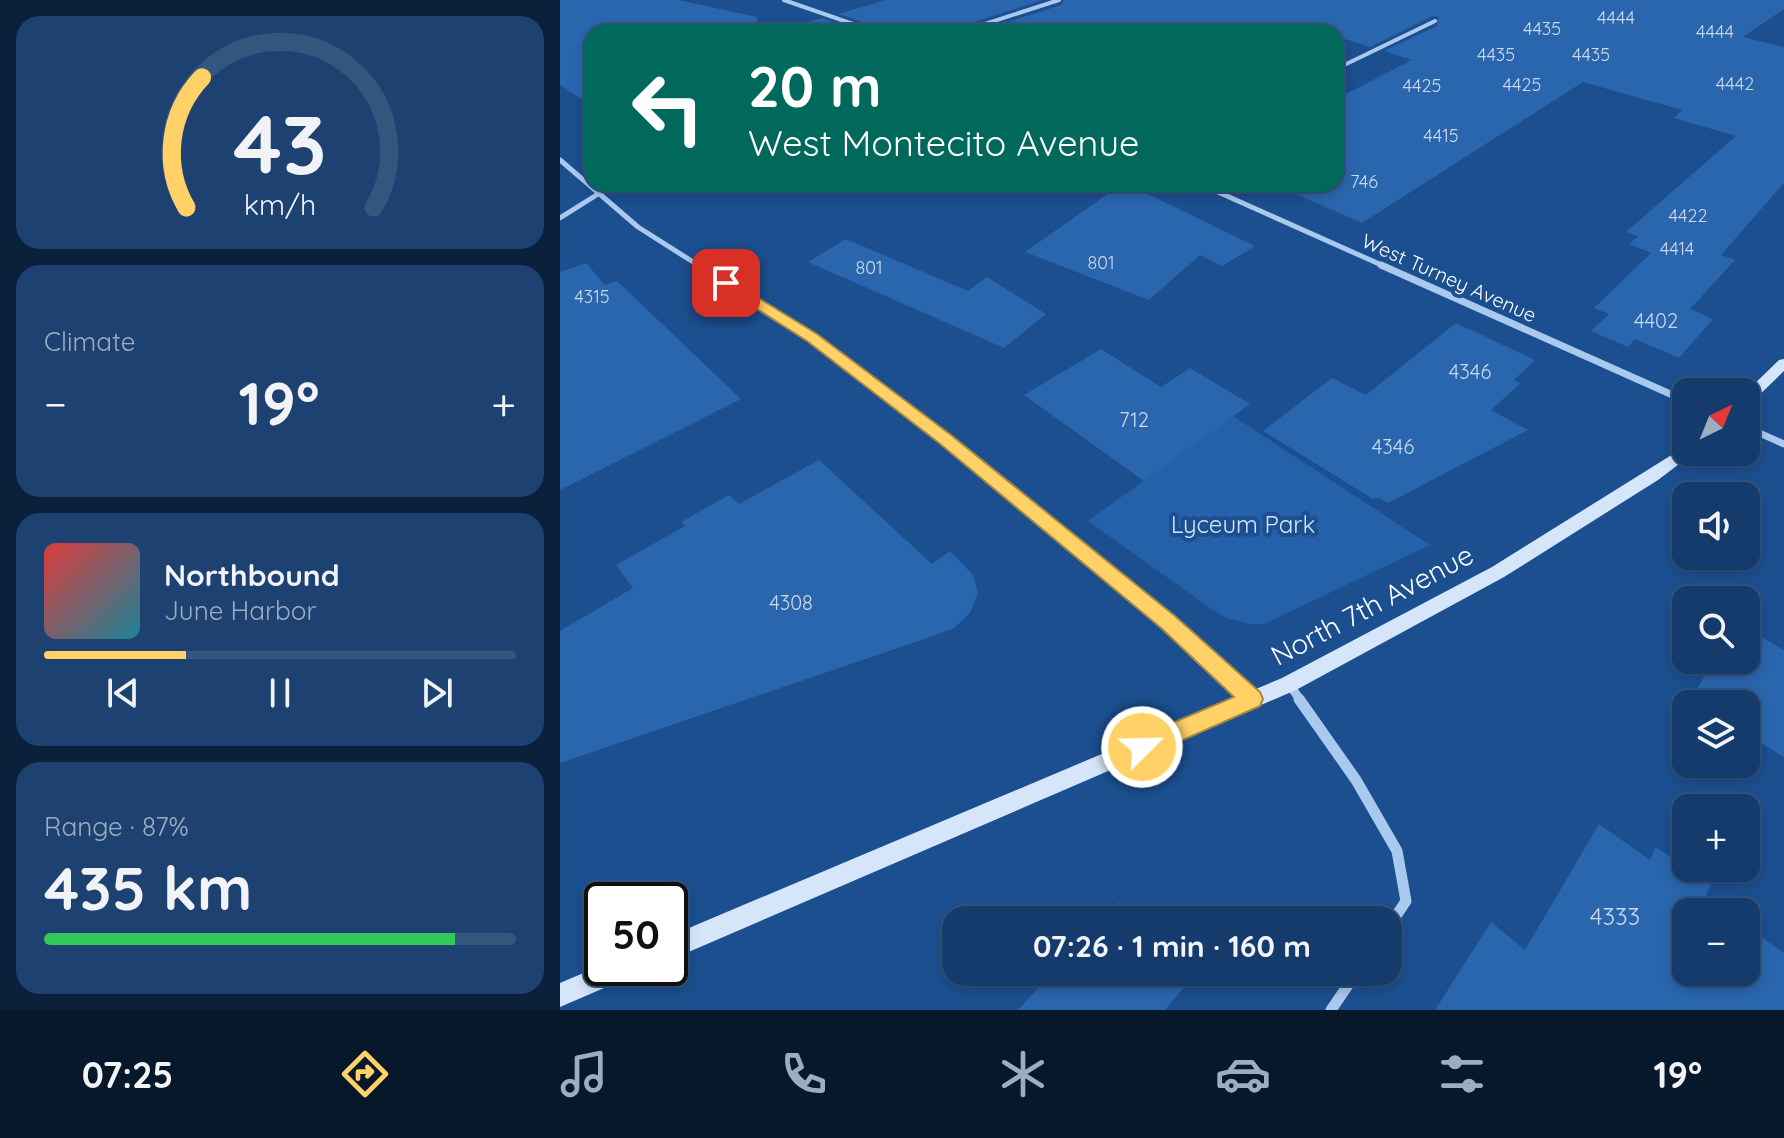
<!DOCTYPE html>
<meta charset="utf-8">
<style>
body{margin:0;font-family:Quicksand,sans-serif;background:#1d4271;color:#f1f3f6;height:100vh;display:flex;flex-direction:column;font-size:30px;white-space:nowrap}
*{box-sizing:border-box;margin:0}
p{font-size:26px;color:#9dadc1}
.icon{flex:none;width:44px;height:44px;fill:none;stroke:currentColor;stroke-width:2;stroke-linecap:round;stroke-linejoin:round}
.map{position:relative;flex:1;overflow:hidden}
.panel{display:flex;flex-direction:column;gap:16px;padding:16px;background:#0b203b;width:560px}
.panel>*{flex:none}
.guide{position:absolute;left:24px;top:24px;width:760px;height:168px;border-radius:24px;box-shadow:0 4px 12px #0003,0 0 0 2px #33557e;background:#00695c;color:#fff;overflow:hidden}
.needle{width:52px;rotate:43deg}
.fabs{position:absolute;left:1112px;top:378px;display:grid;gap:16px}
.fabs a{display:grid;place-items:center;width:88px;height:88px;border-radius:16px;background:#143b6b;box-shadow:0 4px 12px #0003,0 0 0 2px #33557e;font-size:40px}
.speed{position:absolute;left:24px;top:882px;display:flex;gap:16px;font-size:40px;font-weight:700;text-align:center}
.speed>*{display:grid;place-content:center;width:104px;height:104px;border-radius:50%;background:#143b6b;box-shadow:0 4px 12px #0003,0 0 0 2px #33557e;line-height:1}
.speed .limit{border:4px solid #111;border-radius:12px;background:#fff;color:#111}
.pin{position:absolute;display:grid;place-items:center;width:68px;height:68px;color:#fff;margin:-34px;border-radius:16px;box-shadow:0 4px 12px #0006}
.me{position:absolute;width:88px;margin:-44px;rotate:67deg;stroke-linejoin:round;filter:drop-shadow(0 0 6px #0008)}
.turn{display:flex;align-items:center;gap:28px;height:168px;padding:0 32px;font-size:36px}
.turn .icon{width:104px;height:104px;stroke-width:2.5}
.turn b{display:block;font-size:56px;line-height:68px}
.big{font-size:60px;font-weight:700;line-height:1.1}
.panel .card{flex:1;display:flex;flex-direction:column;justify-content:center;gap:12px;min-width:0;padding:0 28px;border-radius:24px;background:#1d4271}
.panel .dial{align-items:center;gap:0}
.dial svg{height:208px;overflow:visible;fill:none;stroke:#33557e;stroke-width:7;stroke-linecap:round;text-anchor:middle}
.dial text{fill:#f1f3f6;stroke:none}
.song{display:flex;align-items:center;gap:24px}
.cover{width:96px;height:96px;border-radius:12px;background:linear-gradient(135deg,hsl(0 70% 55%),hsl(190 70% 35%))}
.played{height:8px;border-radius:4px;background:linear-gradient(90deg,#ffd166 30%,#33557e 30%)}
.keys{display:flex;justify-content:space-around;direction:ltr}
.heat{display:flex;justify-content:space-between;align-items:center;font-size:44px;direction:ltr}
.charge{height:12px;border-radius:6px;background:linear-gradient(90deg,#34c759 87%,#33557e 0)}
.trip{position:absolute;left:382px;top:906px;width:460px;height:80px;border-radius:24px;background:#143b6b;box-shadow:0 4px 12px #0003,0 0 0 2px #33557e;font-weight:700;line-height:80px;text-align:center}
.dock{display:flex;height:128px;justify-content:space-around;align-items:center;background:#08182b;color:#9dadc1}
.dock .icon{width:56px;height:56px}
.dock .current{color:#ffd166}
.dock b{font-size:36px;color:#f1f3f6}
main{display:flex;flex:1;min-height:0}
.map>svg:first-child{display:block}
.green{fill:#2461a8}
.building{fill:#2a66ad}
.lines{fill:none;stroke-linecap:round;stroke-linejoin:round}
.minor-far4{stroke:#a9c9ee;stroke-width:4}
.minor-far3{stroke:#a9c9ee;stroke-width:5}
.minor-far2{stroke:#a9c9ee;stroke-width:7}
.minor-far1{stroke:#a9c9ee;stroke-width:9}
.minor{stroke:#a9c9ee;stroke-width:11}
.secondary{fill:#d6e6fa;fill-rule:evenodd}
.route{fill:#ffd166;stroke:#a68842;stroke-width:2}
.labels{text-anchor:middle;stroke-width:8;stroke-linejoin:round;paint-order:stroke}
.far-number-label{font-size:18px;fill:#cad9ea}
.far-street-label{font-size:20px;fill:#fff;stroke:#1b4f8f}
.number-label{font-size:20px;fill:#cad9ea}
.park-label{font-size:24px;fill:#cfe3fa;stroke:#1b4f8f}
.near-number-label{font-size:24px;fill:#cad9ea}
.near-street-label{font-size:28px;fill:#fff;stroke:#1b4f8f}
</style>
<main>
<section class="panel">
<div class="card dial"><svg viewBox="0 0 100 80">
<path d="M14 69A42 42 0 1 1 86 69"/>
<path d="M14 69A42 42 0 0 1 20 19" stroke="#ffd166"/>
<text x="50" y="56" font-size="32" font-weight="700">43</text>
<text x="50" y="72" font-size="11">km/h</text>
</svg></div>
<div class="card"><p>Climate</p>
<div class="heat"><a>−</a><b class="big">19°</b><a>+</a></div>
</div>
<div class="card">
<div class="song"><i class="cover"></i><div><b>Northbound</b><p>June Harbor</p></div></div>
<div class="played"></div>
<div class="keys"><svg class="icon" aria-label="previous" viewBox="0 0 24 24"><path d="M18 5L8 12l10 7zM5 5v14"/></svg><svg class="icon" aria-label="pause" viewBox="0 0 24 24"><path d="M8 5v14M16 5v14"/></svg><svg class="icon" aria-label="next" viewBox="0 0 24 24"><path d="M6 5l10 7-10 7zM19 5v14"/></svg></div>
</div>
<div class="card"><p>Range · 87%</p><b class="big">435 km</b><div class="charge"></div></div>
</section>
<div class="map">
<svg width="1224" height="1010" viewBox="0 0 1224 1010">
<rect width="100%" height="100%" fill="#1b4f8f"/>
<polygon class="green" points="673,416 870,545 704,624 689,624 663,617 528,521"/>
<g class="building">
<polygon points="0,0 118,0 197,17 196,32 32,32 32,106 0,85"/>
<polygon points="326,0 483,0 398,27 395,32 321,32 318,27 278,14"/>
<polygon points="504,0 1224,0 1224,9 1183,37 1224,47 1224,183 1161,255 1175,260 1130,309 1153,319 1119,358 1075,339 1068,347 1031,331 1049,314 1034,308 1091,253 1069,244 1078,236 1066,232 1176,136 1114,118 1122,110 1023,82 802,223 713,184 776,184 776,99 852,60 824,51 877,26 878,17 873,16 810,47 776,36 776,32 416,32 501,5"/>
<polygon points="262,18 301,32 250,32 248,22"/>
<polygon points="562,184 567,184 695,246 662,266 640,255 589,300 465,252"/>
<polygon points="286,239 408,291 427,277 486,314 444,348 248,262"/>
<polygon points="26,263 45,285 57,281 181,399 0,490 0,272"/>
<polygon points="896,323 975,360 954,380 961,383 931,410 968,430 828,503 819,498 813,499 703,431 772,378 806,395"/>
<polygon points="541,349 601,387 630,368 690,404 584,481 464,395"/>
<polygon points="259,460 372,564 390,551 413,575 418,593 410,613 394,628 376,635 0,763 0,631 73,588 56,565 125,526 121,522 169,495 179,504"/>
<polygon points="1186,629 1224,650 1224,757 1186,734 1186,704 1128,704 1154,660 1186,660"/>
<polygon points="1039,824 1090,860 1096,847 1151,885 1145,897 1166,912 1126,912 1126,972 1186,972 1186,926 1224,953 1224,1010 875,1010 931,922 965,950"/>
<polygon points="558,903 609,915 608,920 542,920"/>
<polygon points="493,972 637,972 605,1010 458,1010"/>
</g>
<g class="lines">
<g class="minor-far4">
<polyline points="224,0 316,32"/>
<polyline points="400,32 499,0"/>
<polyline points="776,69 875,21"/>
</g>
<g class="minor-far3">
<polyline points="0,160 78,227 141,267"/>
<polyline points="640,184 826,267"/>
<polyline points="0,218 54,184"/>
</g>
<g class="minor-far2">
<polyline points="138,265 252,337 407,457"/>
<polyline points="821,265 1126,401"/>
<polyline points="1186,427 1224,444"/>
</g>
<g class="minor-far1">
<polyline points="405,455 608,622 692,699"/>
<polyline points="729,684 741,701"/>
</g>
<g class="minor">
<polyline points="739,699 796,780 837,851 846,901 828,928"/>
<polyline points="771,1010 797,972"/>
</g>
<g class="secondary">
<polygon points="1224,359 1224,371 1191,403 1186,405 1186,392 1219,360"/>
<polygon points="1126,446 1126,452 1133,452 1131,455 1098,480 944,577 736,690 110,960 110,936 722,678 932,567"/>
<polygon points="42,965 42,968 76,968 72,976 0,1007 0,983"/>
</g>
</g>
<polygon class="route" points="166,278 257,334 391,435 615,616 700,692 703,699 700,706 582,758 574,755 570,747 574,739 674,697 601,628 379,443 247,341 161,286 159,283"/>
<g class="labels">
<g class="far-number-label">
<text x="1056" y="24">4444</text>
<text x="982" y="35">4435</text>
<text x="1155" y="38">4444</text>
<text x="936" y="61">4435</text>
<text x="1031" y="61">4435</text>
<text x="1175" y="90">4442</text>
<text x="962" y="91">4425</text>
<text x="862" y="92">4425</text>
<text x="881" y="142">4415</text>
<text x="804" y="188">746</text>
<text x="1128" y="222">4422</text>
<text x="1117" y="255">4414</text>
<text x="541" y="269">801</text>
<text x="309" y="274">801</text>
<text x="32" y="303">4315</text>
</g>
<g class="far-street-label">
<text transform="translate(889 278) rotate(24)" y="7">West Turney Avenue</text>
</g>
<g class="number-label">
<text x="1096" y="328">4402</text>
<text x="910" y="379">4346</text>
<text x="574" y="427">712</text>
<text x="833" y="454">4346</text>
<text x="231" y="610">4308</text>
</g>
<g class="park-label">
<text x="683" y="533">Lyceum Park</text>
</g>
<g class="near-number-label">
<text x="1055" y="925">4333</text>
</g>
<g class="near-street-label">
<text transform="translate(812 605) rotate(-28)" y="10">North 7th Avenue</text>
</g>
</g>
</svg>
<div class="fabs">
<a><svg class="needle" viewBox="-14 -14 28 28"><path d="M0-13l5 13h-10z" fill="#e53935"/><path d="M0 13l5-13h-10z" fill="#9dadc1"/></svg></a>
<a><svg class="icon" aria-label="sound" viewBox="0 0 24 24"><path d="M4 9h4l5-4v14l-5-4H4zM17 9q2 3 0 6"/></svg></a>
<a><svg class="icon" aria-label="search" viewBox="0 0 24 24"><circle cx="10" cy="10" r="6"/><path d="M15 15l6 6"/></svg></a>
<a><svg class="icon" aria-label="layers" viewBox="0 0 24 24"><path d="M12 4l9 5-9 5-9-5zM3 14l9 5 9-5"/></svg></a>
<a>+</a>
<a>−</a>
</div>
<div class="speed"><div class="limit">50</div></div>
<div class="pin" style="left:166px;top:283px;background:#d93025"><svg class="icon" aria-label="arrive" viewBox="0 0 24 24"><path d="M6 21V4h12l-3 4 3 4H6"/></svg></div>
<svg class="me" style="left:582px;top:747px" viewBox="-20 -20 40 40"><circle r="17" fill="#ffd166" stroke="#fff" stroke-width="3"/><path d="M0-11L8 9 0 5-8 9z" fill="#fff"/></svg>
<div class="trip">07:26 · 1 min · 160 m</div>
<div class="guide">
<div class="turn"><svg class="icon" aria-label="left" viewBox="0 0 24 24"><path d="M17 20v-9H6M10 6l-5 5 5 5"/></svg><div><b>20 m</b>West Montecito Avenue</div></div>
</div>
</div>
</main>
<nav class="dock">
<b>07:25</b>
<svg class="icon current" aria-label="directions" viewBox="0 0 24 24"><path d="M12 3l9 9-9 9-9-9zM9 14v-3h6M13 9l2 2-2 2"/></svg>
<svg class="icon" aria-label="music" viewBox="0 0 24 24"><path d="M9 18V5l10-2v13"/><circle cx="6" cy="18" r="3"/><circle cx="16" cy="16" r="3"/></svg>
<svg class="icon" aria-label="phone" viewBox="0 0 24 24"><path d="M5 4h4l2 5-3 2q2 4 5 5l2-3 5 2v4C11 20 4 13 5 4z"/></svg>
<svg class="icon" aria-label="climate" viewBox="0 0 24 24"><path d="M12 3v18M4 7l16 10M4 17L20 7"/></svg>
<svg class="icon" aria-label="car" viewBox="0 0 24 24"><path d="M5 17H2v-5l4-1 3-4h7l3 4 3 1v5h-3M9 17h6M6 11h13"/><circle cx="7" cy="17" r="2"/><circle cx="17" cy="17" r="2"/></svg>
<svg class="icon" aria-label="filters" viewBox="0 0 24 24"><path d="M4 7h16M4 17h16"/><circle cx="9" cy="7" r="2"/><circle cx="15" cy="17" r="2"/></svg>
<b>19°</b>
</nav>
